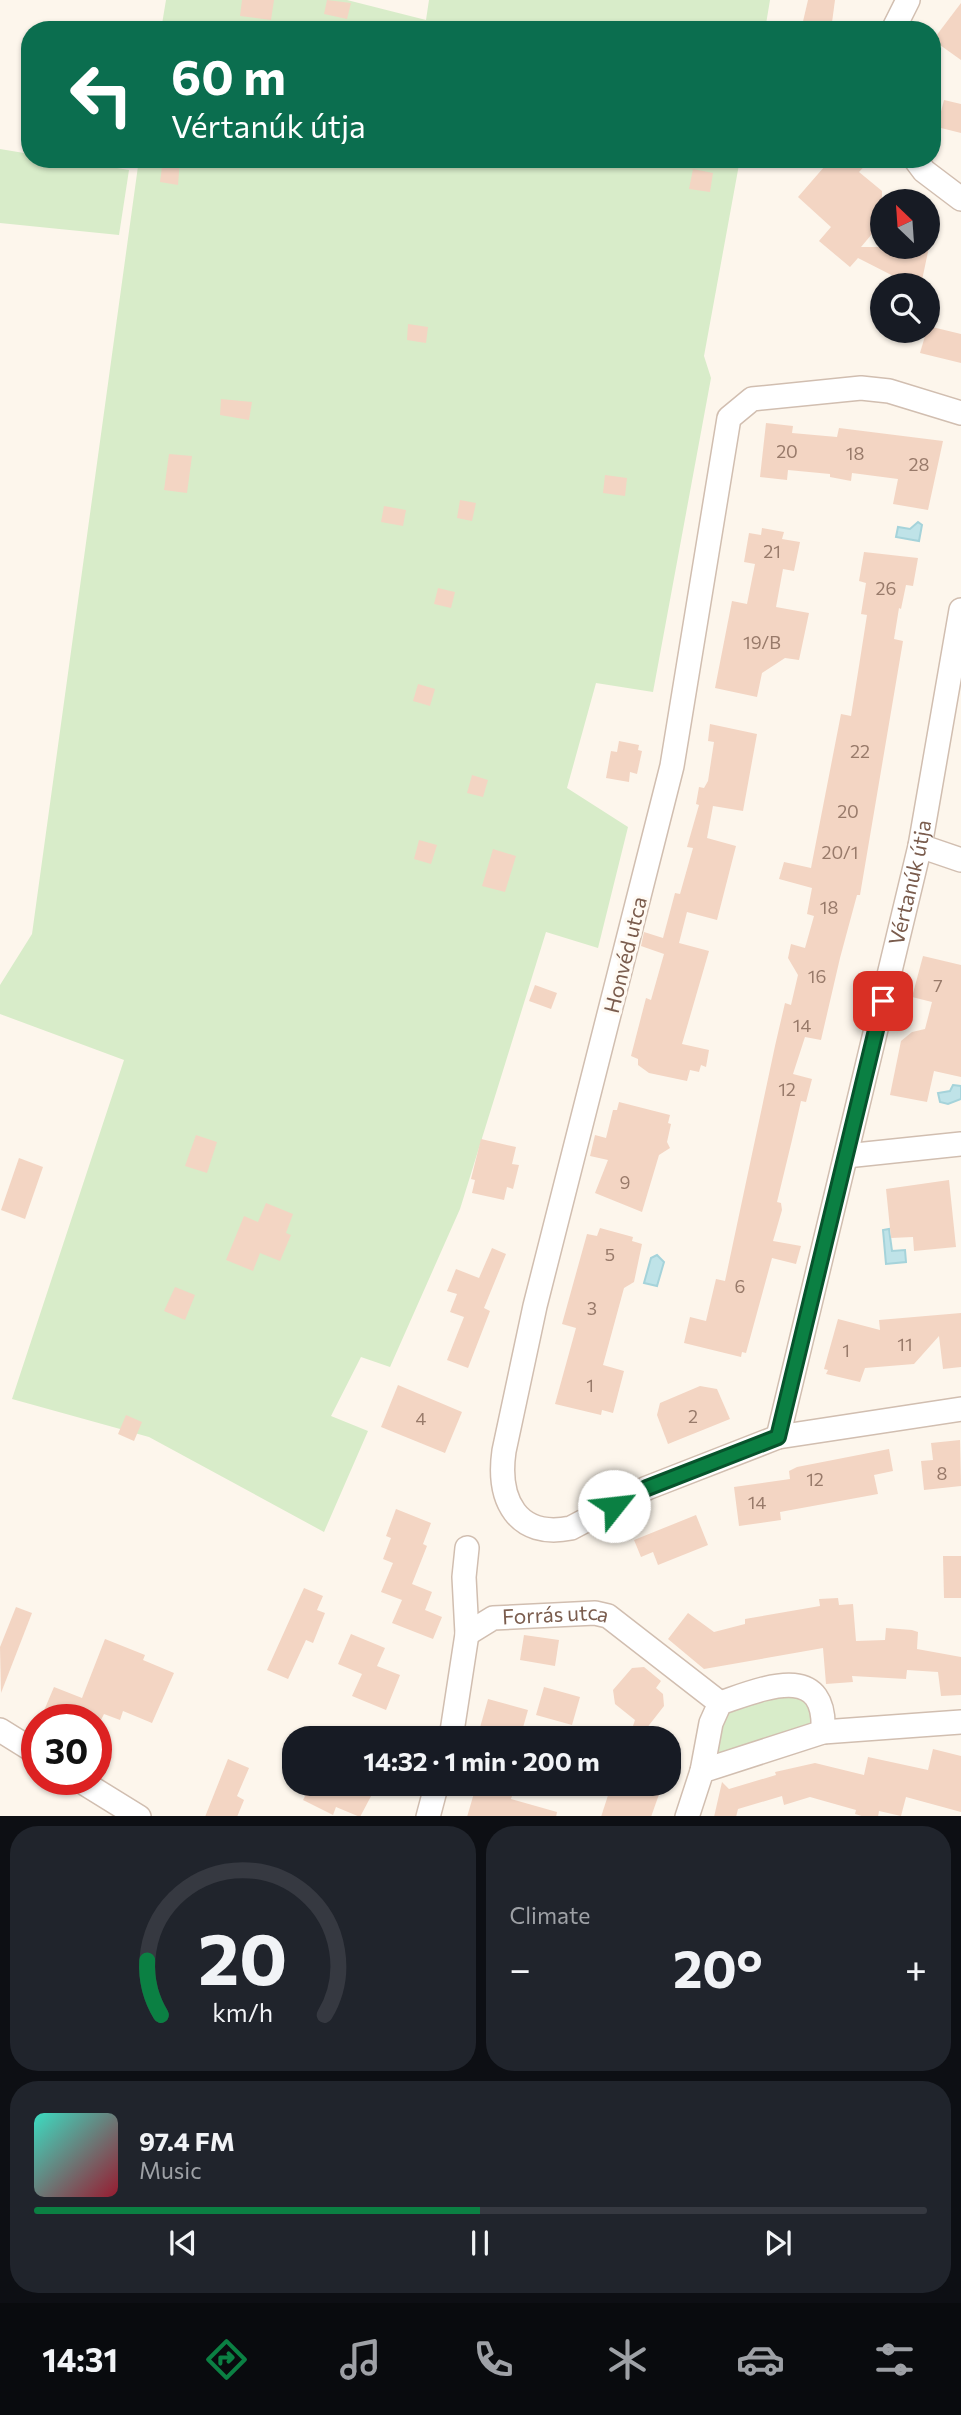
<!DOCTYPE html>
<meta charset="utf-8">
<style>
body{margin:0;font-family:Commissioner,sans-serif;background:#20242c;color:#f1f3f6;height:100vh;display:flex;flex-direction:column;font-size:26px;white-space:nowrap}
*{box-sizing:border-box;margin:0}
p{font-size:23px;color:#9ea1a6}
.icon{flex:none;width:38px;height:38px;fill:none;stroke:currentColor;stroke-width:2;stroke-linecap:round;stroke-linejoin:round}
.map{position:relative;height:1816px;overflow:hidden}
.drawer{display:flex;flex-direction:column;gap:10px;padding:10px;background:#0d0f14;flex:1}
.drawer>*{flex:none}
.hud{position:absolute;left:21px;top:21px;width:920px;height:147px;border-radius:28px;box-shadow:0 2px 5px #0004;background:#0b6e4f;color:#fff;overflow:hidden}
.needle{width:46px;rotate:335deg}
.buttons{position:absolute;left:870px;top:189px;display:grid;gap:14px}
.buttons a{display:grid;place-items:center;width:70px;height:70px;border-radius:50%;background:#171b24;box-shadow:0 2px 5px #0004;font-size:35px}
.speed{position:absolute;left:21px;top:1704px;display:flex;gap:14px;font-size:35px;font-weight:700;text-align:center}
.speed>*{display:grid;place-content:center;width:91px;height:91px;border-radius:50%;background:#171b24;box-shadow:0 2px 5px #0004;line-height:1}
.speed .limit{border:10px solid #d22;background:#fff;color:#111}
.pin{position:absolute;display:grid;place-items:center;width:60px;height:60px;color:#fff;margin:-30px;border-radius:14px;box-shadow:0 4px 10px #0006}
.me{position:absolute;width:77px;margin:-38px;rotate:61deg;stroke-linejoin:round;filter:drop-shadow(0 0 5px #0008)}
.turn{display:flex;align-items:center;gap:24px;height:147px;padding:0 35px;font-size:32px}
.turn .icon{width:91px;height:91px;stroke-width:2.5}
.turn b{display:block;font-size:49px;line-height:60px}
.big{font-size:52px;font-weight:700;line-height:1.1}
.drawer .card{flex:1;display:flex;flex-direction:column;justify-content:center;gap:10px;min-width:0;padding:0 24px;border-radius:28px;background:#20242c}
.drawer .dial{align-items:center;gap:0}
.dial svg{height:182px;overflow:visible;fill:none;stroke:#363941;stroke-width:7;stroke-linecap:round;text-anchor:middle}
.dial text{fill:#f1f3f6;stroke:none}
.song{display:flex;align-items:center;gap:21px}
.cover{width:84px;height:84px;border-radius:10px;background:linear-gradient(135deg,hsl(170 70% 55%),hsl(350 70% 35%))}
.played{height:7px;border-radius:4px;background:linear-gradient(90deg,#0b8043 50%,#363941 50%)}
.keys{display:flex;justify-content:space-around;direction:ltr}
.heat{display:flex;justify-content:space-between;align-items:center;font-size:38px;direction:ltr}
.drawer .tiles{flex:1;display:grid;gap:10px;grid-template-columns:1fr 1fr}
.card:last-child{grid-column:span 2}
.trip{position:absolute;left:282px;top:1726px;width:399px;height:70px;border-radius:28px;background:#171b24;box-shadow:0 2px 5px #0004;font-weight:700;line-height:70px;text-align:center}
.menu{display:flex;height:112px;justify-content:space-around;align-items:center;background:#090b0e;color:#9ea1a6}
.menu .icon{width:49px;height:49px}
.menu .on{color:#0b8043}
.menu b{font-size:32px;color:#f1f3f6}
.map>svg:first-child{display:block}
.green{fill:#d8ecc9}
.water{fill:#bfe3e8;stroke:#a5d3da;stroke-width:2}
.building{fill:#f3d5c3}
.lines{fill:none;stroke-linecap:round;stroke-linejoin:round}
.minor-casing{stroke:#d1beb0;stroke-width:26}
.minor{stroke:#fff;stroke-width:23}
.route-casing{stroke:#07532c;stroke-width:18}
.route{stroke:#0b8043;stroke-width:12}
.labels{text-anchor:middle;stroke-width:6;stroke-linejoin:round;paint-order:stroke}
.number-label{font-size:18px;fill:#987a6a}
.street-label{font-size:21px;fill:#7a5c4d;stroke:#fffaf3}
</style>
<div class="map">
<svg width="961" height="1817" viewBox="0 0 961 1817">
<rect width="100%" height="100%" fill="#fdf6ec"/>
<g class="green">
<polygon points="166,0 347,0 426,20 429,0 770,0 765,30 161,30"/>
<polygon points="0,149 30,154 30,159 63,159 129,170 119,235 0,223"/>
<polygon points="139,159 740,159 704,356 711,378 653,692 596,683 567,788 628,827 598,948 546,932 460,1209 390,1367 361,1357 331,1416 368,1431 324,1532 149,1437 12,1399 124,1060 0,1014 0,985 32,934"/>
<path d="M797 1691 811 1704 813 1719 807 1726 716 1757C717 1747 716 1734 719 1724 727 1695 773 1696 797 1691Z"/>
</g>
<g class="water">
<polygon points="918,522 922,525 919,541 896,537 898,527 910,529"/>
<polygon points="953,1085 961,1086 961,1099 948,1104 940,1102 938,1093 950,1091"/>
<polygon points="889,1229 892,1251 905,1250 906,1262 886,1264 883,1230"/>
<polygon points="657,1255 664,1262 657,1286 644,1283 651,1258"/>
</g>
<g class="building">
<polygon points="242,0 274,0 271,20 240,16"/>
<polygon points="327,0 351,3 347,19 324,14"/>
<polygon points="808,0 835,0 831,30 801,30"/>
<polygon points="961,3 961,60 933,40"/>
<polygon points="944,100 961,104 961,133 937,127"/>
<polygon points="163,159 180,159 178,185 160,182"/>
<polygon points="831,159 871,159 859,172 882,191 882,222 861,247 929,247 921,285 911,285 858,258 850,267 819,241 831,227 798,197"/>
<polygon points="693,169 713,173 710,192 689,189"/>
<polygon points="408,324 428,327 426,343 407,340"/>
<polygon points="928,326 961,334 961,363 920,353"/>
<polygon points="221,399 252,402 249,420 220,415"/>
<polygon points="766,423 793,426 792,433 837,437 839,428 943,441 928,510 893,504 898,479 852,473 851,481 830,477 830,474 788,470 787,480 760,477"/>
<polygon points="169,454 192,456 187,493 164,490"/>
<polygon points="605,475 627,478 625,496 603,493"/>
<polygon points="460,500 476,503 472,521 457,518"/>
<polygon points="384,506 406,510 403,526 381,522"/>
<polygon points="762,528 784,532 782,539 800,542 794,571 783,569 776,607 809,613 799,660 785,658 762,673 757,697 715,688 732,601 747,604 755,564 744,562 749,533 761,535"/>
<polygon points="864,552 918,558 913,586 906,585 901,609 899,608 894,639 903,641 860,895 857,895 840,958 821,1040 805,1037 793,1074 812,1079 806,1102 801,1101 792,1140 777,1202 781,1203 782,1210 773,1241 801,1246 796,1264 772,1258 746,1353 742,1352 741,1357 684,1343 690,1317 706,1321 716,1279 725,1281 775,1046 785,1003 791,1005 798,975 788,958 791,944 805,948 814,916 807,914 812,888 779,879 784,862 811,868 841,714 851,716 859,666 867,615 861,614 866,583 859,581"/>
<polygon points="438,588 455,592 451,608 434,604"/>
<polygon points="418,684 435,689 430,706 413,701"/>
<polygon points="710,724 757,734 743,811 713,806 707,838 736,846 717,920 687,912 679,943 709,951 682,1044 709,1050 706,1067 701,1065 699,1072 690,1070 687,1081 649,1073 638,1065 638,1059 631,1056 646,998 651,1000 664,954 641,946 644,932 663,938 675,893 680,894 693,848 687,847 699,805 696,804 699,787 704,788 708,781 714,742 708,741"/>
<polygon points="619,741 639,745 638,750 642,751 637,774 630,772 629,782 606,778 611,751 617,752"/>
<polygon points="472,775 488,780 483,797 467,793"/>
<polygon points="419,840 437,845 431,864 414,859"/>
<polygon points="493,849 516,856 505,892 482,886"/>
<polygon points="923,956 961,965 961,1077 934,1071 927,1102 890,1095 901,1041 912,1032 925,1029 932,1002 912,997"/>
<polygon points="535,985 557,993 551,1009 529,1001"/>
<polygon points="619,1102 670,1115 668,1123 671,1124 667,1142 670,1148 659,1155 642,1212 595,1193 608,1160 590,1156 595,1135 606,1138 613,1110 617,1110"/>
<polygon points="196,1135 217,1142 207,1173 185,1166"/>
<polygon points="481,1139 516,1147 512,1164 519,1165 513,1189 507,1187 504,1200 472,1193 475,1180 471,1179"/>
<polygon points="19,1158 43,1167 25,1219 1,1210"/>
<polygon points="949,1180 956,1247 914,1251 913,1237 891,1238 886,1189"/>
<polygon points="266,1203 293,1214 286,1233 291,1235 280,1261 260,1253 253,1271 226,1260 244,1216 258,1222"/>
<polygon points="600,1228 633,1237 632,1241 642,1244 634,1282 624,1288 603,1365 624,1371 613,1413 602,1410 601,1415 555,1404 576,1328 562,1324 587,1234 597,1236"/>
<polygon points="492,1248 506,1254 484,1308 490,1311 468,1368 447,1360 464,1317 450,1312 457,1294 447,1291 456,1269 479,1278"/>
<polygon points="175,1287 195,1295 185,1320 164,1311"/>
<polygon points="961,1313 961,1367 943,1369 939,1336 914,1364 865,1368 860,1382 826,1374 828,1370 824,1369 838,1319 880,1330 879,1320"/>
<polygon points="398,1385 462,1412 445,1453 381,1427"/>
<polygon points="700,1386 717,1389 730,1419 668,1444 657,1415 660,1403"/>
<polygon points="126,1415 142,1422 134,1441 118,1434"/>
<polygon points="960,1440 961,1486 924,1490 921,1461 933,1460 931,1443"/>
<polygon points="889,1449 893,1471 874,1475 878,1494 780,1512 781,1520 739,1526 734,1487 790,1479 789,1471 797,1467"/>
<polygon points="396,1509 431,1523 423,1544 427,1546 412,1584 432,1592 425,1610 442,1617 433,1639 392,1623 402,1600 381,1592 393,1563 383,1559 391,1538 386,1536"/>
<polygon points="696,1515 708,1545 658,1565 653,1552 641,1557 634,1540"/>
<polygon points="943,1556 961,1556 961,1598 944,1598"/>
<polygon points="304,1588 323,1596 317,1610 325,1613 313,1643 306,1640 288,1679 267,1670"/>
<polygon points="838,1598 839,1605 853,1604 856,1641 885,1640 886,1628 912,1630 918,1632 917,1649 961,1657 961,1695 941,1696 938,1672 907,1670 906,1679 852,1676 853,1682 826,1684 823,1648 704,1669 668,1639 688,1613 714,1632 745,1624 745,1619 820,1606 819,1599"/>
<polygon points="16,1607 32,1613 1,1693 0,1647"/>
<polygon points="351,1634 385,1648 377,1666 400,1675 386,1710 352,1696 362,1674 338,1664"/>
<polygon points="524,1635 559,1640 555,1666 520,1660"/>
<polygon points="105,1639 145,1655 143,1660 174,1673 152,1723 123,1711 120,1720 104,1714 101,1720 40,1720 54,1687 82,1698"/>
<polygon points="644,1667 661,1681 656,1688 663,1694 664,1706 639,1738 629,1738 635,1720 615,1704 613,1690 632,1668"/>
<polygon points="544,1687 580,1697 572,1725 536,1715"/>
<polygon points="488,1699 528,1710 520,1738 504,1738 479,1731"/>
<polygon points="933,1749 961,1756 961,1812 906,1797 901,1816 879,1811 878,1817 865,1817 855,1814 856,1810 810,1797 784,1805 782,1796 738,1809 736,1817 714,1817 722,1782 729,1789 776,1775 775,1772 815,1763 864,1775 868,1757 928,1770"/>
<polygon points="228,1759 249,1768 237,1796 244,1800 237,1817 205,1817"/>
<polygon points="312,1783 378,1783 360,1817 336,1807 333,1815 303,1800"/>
<polygon points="477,1783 516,1783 511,1799 557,1812 556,1817 467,1817"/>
<polygon points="612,1783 663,1783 651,1817 601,1817"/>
</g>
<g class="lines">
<defs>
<g id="minor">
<polyline points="893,30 908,0"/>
<polyline points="915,159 924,171 961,199"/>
<path d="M961 413 889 391 861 388 752 399 729 418 672 766 535 1306 504 1451C497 1500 517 1539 571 1528L647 1488 778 1437 961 1409"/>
<polyline points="920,846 961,860"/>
<polyline points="846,1156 961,1144"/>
<path id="s1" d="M778 1437 920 846 961 610"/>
<path id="s2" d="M467 1634 493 1618 595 1613 608 1616 720 1703"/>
<polyline points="0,1730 37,1753"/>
<polyline points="451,1738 467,1634 464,1577 467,1548"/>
<path d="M702 1771 711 1723 720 1703C762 1689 827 1660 823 1732"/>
<polyline points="79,1780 139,1817"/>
<polyline points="428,1817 437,1783"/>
<polyline points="687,1817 702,1771 823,1732 961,1722"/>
</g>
</defs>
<use href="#minor" class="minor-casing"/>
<use href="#minor" class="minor"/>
</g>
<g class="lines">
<defs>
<polyline id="route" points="614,1506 647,1488 778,1437 883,1001"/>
</defs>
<use href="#route" class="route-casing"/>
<use href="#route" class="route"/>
</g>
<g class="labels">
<g class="number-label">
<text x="787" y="458">20</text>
<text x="855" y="460">18</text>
<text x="919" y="471">28</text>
<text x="772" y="558">21</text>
<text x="886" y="595">26</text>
<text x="762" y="649">19/B</text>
<text x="860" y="758">22</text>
<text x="848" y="818">20</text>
<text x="840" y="859">20/1</text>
<text x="829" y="914">18</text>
<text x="817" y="983">16</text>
<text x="938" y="992">7</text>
<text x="802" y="1032">14</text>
<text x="787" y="1096">12</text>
<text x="625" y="1189">9</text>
<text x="610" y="1261">5</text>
<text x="740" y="1293">6</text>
<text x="592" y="1315">3</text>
<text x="905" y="1351">11</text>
<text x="846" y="1357">1</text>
<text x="590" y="1392">1</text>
<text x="693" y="1423">2</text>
<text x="421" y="1425">4</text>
<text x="942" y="1480">8</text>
<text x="815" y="1486">12</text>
<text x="757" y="1509">14</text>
</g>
<g class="street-label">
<text dy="7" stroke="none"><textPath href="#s1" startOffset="570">Vértanúk útja</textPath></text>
<text transform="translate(626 955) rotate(-76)" y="7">Honvéd utca</text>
<text dy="7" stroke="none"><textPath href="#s2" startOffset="93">Forrás utca</textPath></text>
</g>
</g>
</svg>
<div class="buttons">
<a><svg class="needle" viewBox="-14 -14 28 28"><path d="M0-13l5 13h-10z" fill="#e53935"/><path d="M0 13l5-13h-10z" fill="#9ea1a6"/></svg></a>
<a><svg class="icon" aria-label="search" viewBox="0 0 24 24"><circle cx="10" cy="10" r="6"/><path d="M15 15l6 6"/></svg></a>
</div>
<div class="speed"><div class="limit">30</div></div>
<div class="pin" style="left:883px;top:1001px;background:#d93025"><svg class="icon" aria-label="arrive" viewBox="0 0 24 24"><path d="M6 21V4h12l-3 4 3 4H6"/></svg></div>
<svg class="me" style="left:614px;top:1506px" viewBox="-20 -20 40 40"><circle r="19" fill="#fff"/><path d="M0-13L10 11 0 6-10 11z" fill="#0b8043"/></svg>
<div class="trip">14:32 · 1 min · 200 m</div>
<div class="hud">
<div class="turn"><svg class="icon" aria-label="left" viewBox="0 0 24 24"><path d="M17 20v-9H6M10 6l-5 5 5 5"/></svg><div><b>60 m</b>Vértanúk útja</div></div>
</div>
</div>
<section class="drawer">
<div class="tiles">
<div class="card dial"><svg viewBox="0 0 100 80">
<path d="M14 69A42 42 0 1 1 86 69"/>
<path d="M14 69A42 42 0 0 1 8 45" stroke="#0b8043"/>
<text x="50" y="56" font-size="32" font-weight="700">20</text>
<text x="50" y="72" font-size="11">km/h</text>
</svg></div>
<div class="card"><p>Climate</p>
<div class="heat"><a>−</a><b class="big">20°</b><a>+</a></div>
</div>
<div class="card">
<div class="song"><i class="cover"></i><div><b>97.4 FM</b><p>Music</p></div></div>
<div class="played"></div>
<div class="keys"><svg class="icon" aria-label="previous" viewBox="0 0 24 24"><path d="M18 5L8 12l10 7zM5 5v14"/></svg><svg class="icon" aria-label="pause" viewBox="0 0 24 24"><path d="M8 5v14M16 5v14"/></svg><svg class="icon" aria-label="next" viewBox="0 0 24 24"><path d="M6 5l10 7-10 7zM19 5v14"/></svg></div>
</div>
</div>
</section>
<nav class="menu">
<b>14:31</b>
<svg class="icon on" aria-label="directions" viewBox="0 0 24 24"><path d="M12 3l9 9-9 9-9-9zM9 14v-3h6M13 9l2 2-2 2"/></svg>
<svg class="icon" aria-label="music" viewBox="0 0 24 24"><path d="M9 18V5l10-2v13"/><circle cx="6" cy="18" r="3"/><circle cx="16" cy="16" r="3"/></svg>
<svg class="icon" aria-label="phone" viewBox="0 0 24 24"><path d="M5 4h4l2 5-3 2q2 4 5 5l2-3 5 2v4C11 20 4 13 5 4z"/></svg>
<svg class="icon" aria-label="climate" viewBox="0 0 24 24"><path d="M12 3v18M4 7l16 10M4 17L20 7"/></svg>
<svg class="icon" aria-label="car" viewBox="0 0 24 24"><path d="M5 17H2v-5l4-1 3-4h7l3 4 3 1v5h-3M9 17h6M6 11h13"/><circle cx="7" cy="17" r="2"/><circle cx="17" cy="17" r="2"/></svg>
<svg class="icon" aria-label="filters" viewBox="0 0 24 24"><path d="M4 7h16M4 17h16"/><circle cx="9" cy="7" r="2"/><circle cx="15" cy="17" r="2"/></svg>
</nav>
